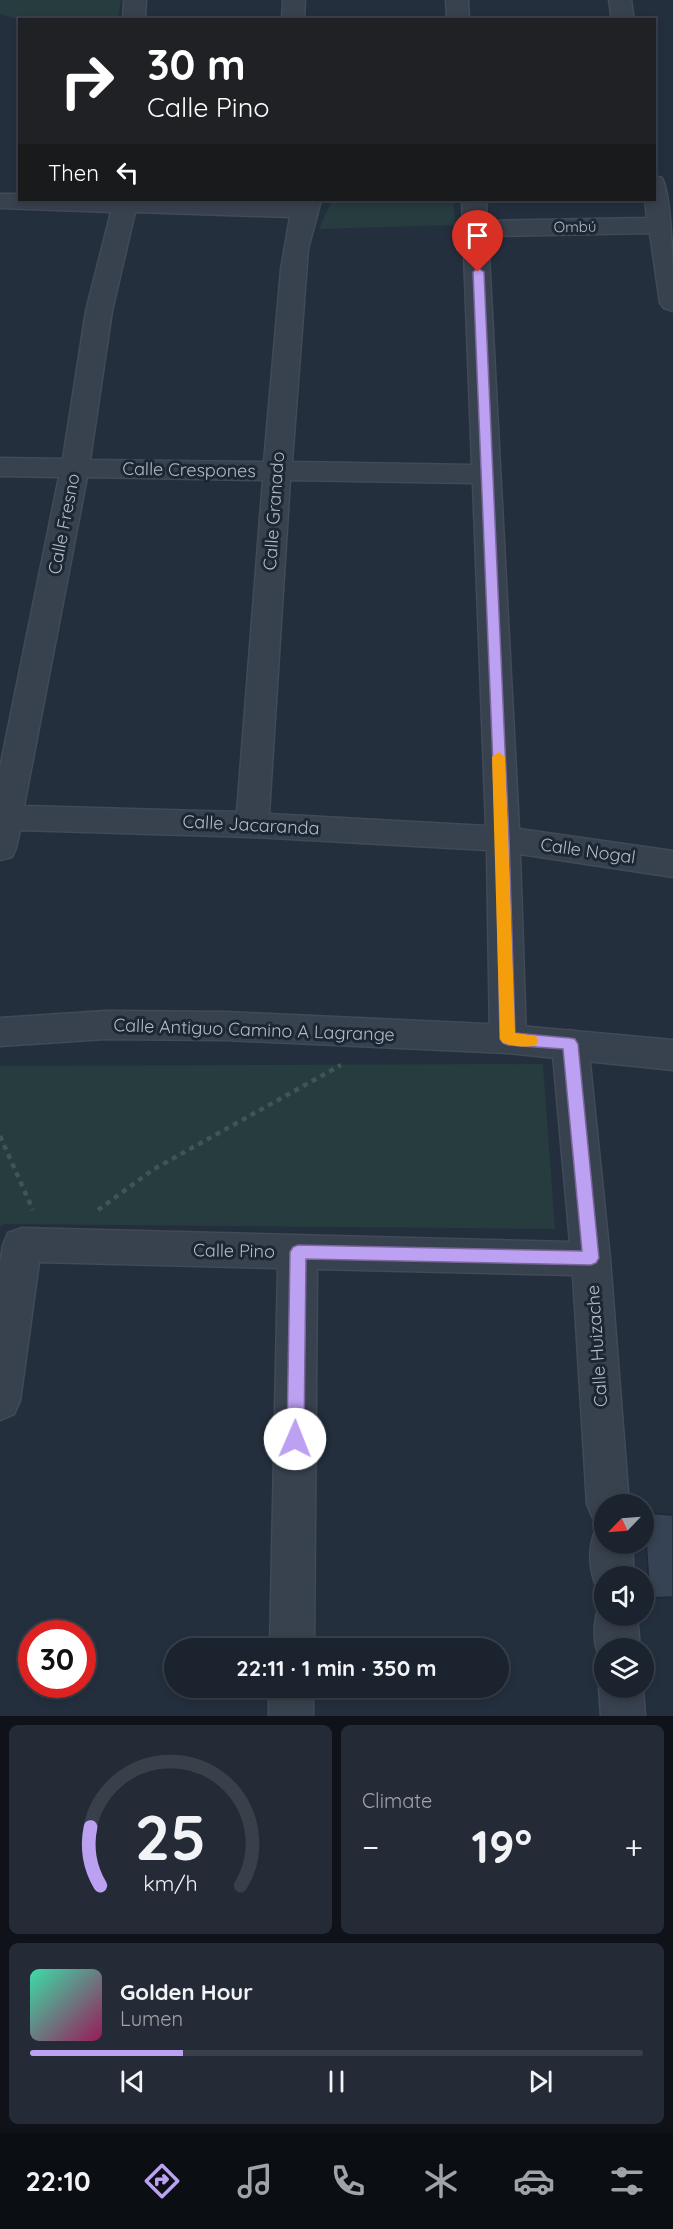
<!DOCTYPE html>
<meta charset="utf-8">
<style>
body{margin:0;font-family:Quicksand,sans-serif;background:#242b36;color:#f1f3f6;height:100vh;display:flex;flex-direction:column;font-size:22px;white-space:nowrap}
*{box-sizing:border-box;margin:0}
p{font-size:20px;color:#a0a4aa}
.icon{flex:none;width:33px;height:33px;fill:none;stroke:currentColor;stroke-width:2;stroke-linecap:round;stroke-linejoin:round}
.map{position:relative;height:1716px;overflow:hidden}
.details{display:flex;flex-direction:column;gap:9px;padding:9px;background:#0f1319;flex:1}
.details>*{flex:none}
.guide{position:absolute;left:18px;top:18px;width:638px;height:183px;border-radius:0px;box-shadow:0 3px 9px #0003,0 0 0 2px #39404a;background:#202124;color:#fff;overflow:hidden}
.needle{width:39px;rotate:245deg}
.tools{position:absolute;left:594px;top:1494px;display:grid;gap:12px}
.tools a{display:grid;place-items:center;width:60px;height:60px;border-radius:50%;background:#1b232e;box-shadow:0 3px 9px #0003,0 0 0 2px #39404a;font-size:30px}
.speed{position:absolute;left:18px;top:1620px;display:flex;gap:12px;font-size:30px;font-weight:700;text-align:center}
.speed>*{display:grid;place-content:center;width:78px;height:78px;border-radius:50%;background:#1b232e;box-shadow:0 3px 9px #0003,0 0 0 2px #39404a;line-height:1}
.speed .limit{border:9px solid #d22;background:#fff;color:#111}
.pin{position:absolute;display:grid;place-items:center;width:51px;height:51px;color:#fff;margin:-62px -26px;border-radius:50% 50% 50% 0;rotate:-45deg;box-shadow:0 0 6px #0007}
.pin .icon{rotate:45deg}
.me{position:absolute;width:66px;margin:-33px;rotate:1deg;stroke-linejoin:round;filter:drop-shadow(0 0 4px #0008)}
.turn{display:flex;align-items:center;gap:21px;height:126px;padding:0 30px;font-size:27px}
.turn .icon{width:78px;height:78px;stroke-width:2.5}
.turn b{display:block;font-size:42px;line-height:51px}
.then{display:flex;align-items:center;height:57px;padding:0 30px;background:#0003;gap:12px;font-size:22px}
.big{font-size:45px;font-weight:800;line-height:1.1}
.details .card{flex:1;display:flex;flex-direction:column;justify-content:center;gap:9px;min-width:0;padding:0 21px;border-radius:9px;background:#242b36}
.details .dial{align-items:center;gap:0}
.dial svg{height:156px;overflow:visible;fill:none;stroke:#39404a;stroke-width:7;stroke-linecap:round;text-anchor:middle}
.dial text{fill:#f1f3f6;stroke:none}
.song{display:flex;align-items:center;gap:18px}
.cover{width:72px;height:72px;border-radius:9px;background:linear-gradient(135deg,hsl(160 70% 55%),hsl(330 70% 35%))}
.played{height:6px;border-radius:3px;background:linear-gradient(90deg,#bca0f2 25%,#39404a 25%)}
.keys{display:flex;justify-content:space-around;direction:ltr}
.heat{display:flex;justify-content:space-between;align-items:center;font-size:33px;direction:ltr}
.details .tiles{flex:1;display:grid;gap:9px;grid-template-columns:1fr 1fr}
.card:last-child{grid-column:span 2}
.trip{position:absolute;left:164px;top:1638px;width:345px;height:60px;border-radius:30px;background:#1b232e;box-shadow:0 3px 9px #0003,0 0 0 2px #39404a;font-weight:800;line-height:60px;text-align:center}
.menu{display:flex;height:96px;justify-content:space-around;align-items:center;background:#0b0e12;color:#a0a4aa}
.menu .icon{width:42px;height:42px}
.menu .on{color:#bca0f2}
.menu b{font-size:27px;color:#f1f3f6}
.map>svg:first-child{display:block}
.green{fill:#263c3f}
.building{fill:#364354;stroke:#1f2835;stroke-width:1.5}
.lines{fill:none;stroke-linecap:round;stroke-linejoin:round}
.minor-casing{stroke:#414a57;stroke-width:3}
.tertiary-casing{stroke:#414a57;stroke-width:3}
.path{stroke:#3f5557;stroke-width:4.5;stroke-dasharray:5 5;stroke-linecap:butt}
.minor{fill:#38414e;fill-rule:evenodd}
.tertiary{fill:#38414e;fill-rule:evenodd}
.route{fill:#bca0f2;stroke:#7a689d;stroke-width:1.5}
.slow{fill:#f59e0b}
.labels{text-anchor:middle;stroke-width:6;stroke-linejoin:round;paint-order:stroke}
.far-street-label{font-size:15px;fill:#b4bcc9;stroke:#1d2633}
.street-label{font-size:18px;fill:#b4bcc9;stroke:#1d2633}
</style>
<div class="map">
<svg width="673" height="1716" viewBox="0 0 673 1716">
<rect width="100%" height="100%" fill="#242f3e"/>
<g class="green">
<polygon points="0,0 121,0 118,19 21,20 0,14"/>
<polygon points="332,200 453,200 456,225 319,229"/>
<polygon points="543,1064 555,1229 5,1224 0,1227 0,1066"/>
</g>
<polygon class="building" points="644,1513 673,1515 673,1597 650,1598"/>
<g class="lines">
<defs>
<g id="minor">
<polygon points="124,0 146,0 145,20 123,20"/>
<polygon points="283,0 305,0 304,20 282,20"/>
<polygon points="446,0 468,0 469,20 447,20"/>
<polygon points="609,0 631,0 634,20 612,20"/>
<path d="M654 176 662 178C673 200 673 280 673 311L664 308 660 303 650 233 488 236 519 829 673 851V877L520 854 526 1039 521 1049 508 1053 495 1049 490 1039 487 850 252 837 20 830 16 848 12 857 0 860V768L59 477 0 476V458L63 459 86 311 111 212 0 208V194H20V200H193L296 203 297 200H321L308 249 292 462 472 465 462 200H486L487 221 647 218 645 200H654ZM135 212 290 217 281 270 264 462 90 460 112 311ZM87 477 263 480 237 812 24 806ZM290 480 473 483 486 826 269 814Z"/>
<polygon points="570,1030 583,1034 588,1044 610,1259 629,1504 604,1504 604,1523 593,1518 587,1504 573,1275 317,1269 314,1648 270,1648 278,1268 39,1262 20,1401 14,1414 0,1420 0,1264 3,1245 8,1233 22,1228 570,1242 552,1044 557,1034"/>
<path d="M604 1526V1544H632L634 1576H604V1593L598 1591C589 1570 587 1550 596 1529Z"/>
<path d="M604 1599V1616H637L640 1648H604V1664C591 1648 593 1619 601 1601Z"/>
<polygon points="604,1674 604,1688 643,1688 645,1716 601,1716 599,1688"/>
<rect x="269" y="1688" width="44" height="28"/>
</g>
<polygon id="tertiary" points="105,1011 226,1012 508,1025 673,1040 673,1070 508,1053 226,1040 105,1039 0,1046 0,1018"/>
</defs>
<use href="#minor" class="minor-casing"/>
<use href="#tertiary" class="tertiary-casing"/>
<g class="path">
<polyline points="0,1136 33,1210"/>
<polyline points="98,1210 154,1169 341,1065"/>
</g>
<use href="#minor" class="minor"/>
<use href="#tertiary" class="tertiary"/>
</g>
<polygon class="route" points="478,268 484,272 509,839 515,1033 570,1038 575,1039 578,1044 599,1258 596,1263 591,1265 306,1259 304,1439 301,1444 295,1447 289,1444 287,1439 290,1252 293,1247 298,1245 582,1251 563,1049 508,1045 503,1043 500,1039 496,839 473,272"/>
<path class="slow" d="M499 752 505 757 515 1033 536 1036 538 1041 536 1045C527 1048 512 1046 503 1043L500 1039 492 757Z"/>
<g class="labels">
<g class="far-street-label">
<text transform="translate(575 227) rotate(-1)" y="5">Ombú</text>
</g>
<g class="street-label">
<text transform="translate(189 470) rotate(1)" y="6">Calle Crespones</text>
<text transform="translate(274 511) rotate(-86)" y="6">Calle Granado</text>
<text transform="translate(64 524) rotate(-79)" y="6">Calle Fresno</text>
<text transform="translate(251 825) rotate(3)" y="6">Calle Jacaranda</text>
<text transform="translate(588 851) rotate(8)" y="6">Calle Nogal</text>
<text transform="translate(254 1030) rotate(2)" y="6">Calle Antiguo Camino A Lagrange</text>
<text transform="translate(234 1251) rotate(1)" y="6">Calle Pino</text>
<text transform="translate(597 1346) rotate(-94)" y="6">Calle Huizache</text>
</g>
</g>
</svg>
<div class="tools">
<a><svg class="needle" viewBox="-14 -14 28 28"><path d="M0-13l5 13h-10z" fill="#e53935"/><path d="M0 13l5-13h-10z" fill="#a0a4aa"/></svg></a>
<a><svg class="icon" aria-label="sound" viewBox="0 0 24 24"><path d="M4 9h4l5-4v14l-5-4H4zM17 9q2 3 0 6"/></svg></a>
<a><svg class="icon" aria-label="layers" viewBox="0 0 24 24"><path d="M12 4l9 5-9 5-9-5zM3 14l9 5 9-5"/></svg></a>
</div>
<div class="speed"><div class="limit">30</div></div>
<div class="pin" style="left:478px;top:272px;background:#d93025"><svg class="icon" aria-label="arrive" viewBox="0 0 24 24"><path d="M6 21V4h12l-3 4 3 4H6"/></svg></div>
<svg class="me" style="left:295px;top:1439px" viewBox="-20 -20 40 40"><circle r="19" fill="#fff"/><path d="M0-13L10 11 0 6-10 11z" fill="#bca0f2"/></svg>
<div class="trip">22:11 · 1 min · 350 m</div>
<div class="guide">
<div class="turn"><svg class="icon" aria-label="right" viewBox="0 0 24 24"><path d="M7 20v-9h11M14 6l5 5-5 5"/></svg><div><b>30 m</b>Calle Pino</div></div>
<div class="then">Then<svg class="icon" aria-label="left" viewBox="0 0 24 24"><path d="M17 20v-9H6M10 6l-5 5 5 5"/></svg></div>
</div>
</div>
<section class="details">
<div class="tiles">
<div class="card dial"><svg viewBox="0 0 100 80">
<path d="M14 69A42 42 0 1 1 86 69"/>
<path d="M14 69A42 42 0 0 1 9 39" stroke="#bca0f2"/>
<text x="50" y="56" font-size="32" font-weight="700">25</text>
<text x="50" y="72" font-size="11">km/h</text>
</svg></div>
<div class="card"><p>Climate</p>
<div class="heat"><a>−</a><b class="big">19°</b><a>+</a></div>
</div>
<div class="card">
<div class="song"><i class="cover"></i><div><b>Golden Hour</b><p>Lumen</p></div></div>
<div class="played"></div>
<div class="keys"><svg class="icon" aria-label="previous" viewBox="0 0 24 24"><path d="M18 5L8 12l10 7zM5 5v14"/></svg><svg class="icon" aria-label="pause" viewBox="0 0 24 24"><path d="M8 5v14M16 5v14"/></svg><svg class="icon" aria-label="next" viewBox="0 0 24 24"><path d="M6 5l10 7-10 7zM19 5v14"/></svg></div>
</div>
</div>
</section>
<nav class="menu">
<b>22:10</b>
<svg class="icon on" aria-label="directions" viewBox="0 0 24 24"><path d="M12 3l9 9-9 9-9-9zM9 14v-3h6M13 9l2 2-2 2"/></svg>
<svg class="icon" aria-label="music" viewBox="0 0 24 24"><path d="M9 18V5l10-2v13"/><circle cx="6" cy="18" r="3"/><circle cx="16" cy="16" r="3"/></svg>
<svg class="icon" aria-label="phone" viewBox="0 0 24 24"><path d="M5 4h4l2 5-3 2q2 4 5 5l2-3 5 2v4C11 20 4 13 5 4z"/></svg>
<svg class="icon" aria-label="climate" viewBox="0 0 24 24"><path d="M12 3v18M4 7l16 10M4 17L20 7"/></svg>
<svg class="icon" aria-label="car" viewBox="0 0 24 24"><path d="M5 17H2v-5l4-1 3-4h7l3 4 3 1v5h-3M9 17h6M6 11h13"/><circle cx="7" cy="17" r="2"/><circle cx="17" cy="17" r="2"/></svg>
<svg class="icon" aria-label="filters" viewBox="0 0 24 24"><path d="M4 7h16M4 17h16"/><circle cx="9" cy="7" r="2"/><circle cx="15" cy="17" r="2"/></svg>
</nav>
